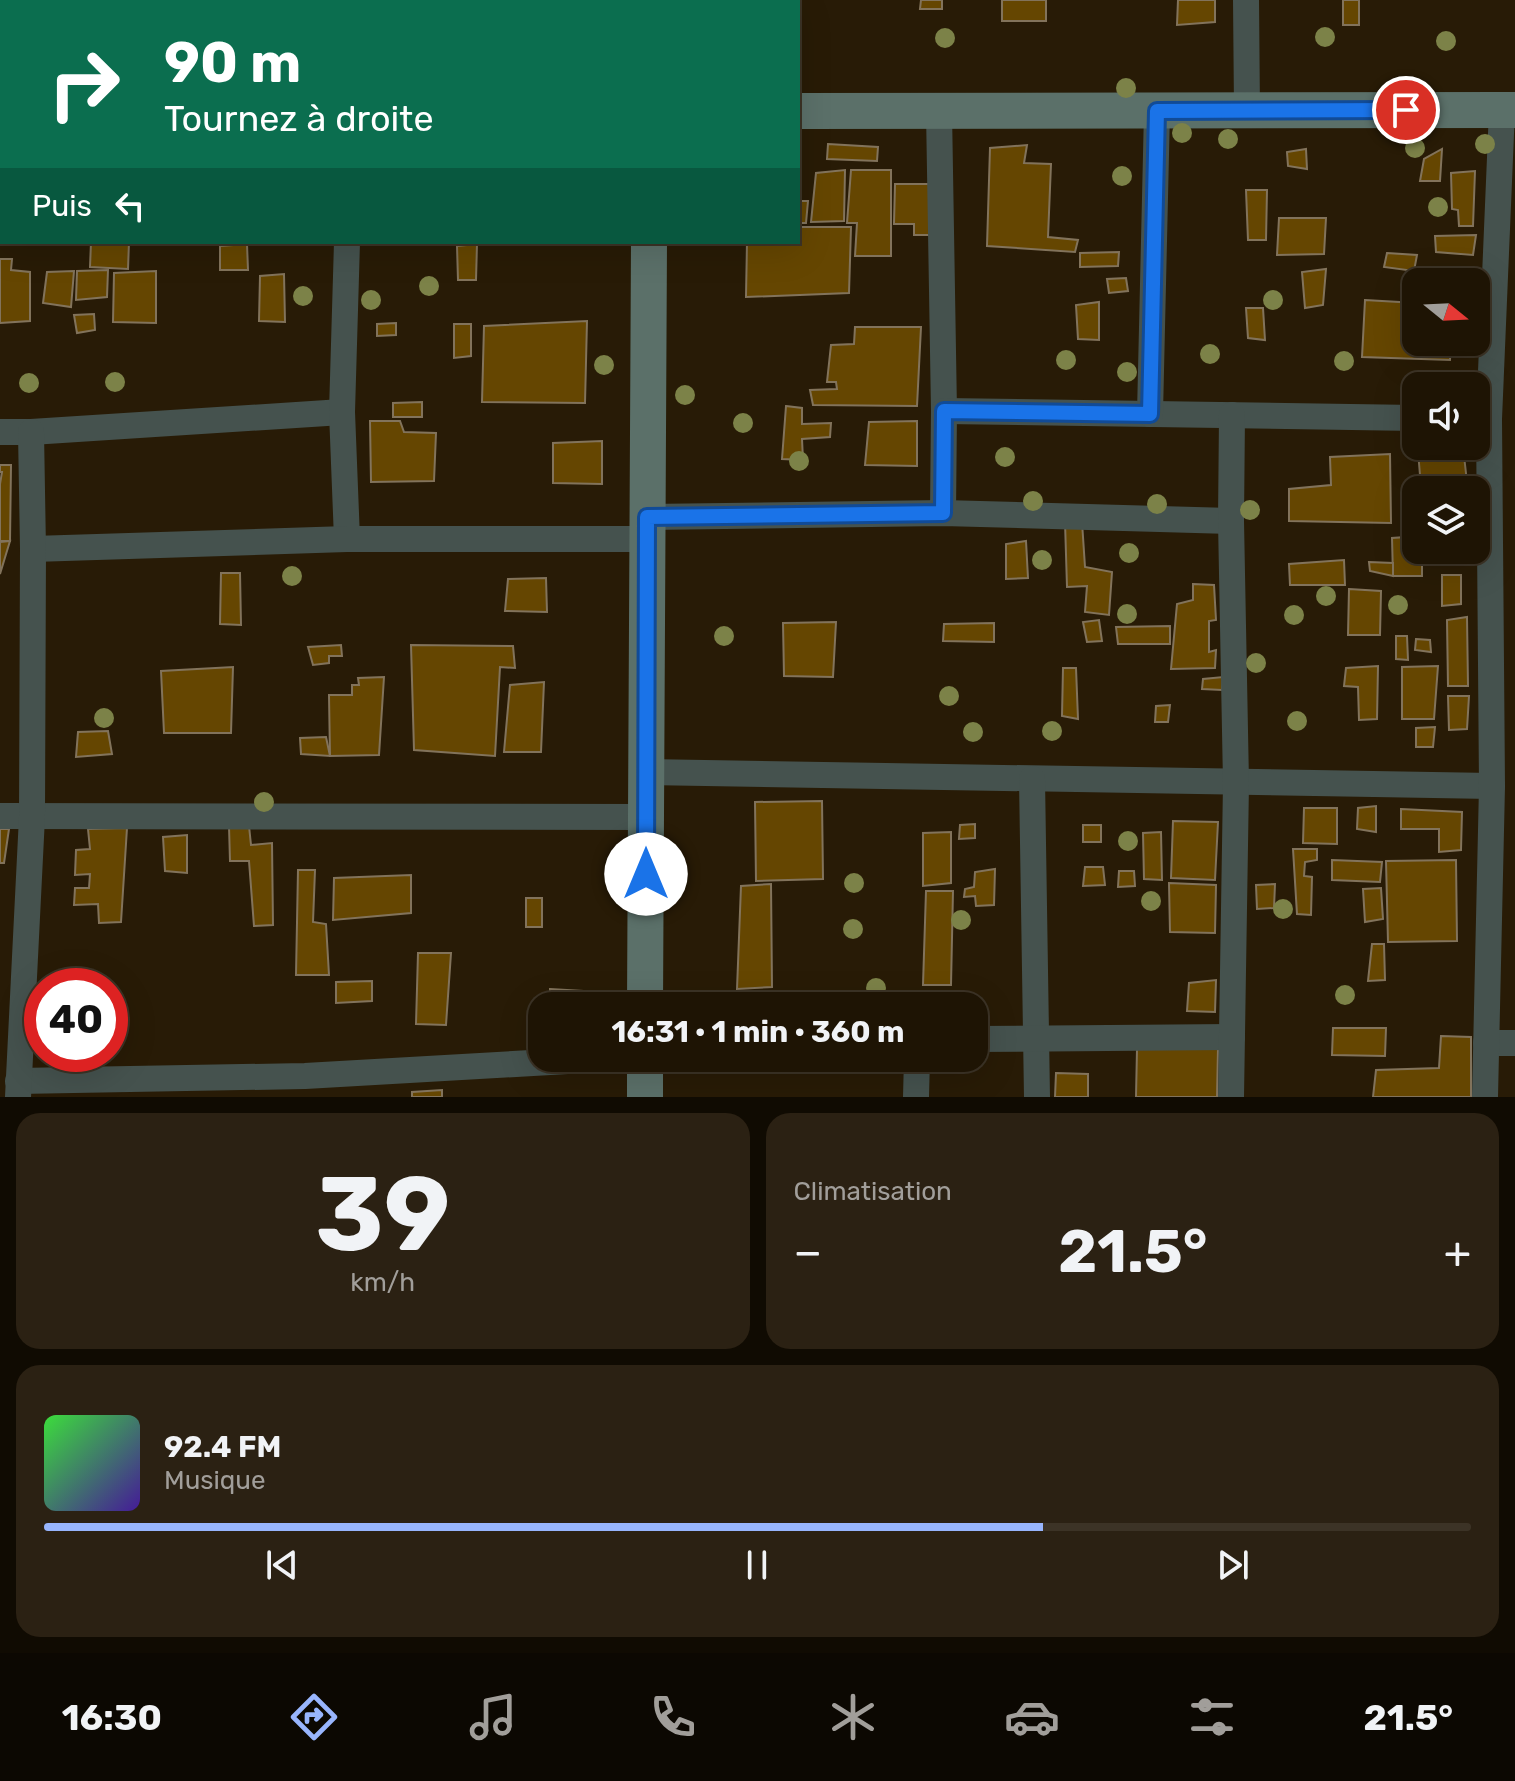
<!DOCTYPE html>
<html lang="fr">
<meta charset="utf-8">
<style>
body{margin:0;font-family:Rubik,sans-serif;background:#2b2113;color:#f1f3f6;height:100vh;display:flex;flex-direction:column;font-size:30px;white-space:nowrap}
*{box-sizing:border-box;margin:0}
p{font-size:26px;color:#a19e9a}
.icon{flex:none;width:44px;height:44px;fill:none;stroke:currentColor;stroke-width:2;stroke-linecap:round;stroke-linejoin:round}
.map{position:relative;height:1097px;overflow:hidden}
.side{display:flex;flex-direction:column;gap:16px;padding:16px;background:#100b02;flex:1}
.side>*{flex:none}
.top-card{position:absolute;left:0px;top:0px;width:800px;height:244px;box-shadow:0 8px 32px #0002,0 0 0 2px #3c3326;background:#0b6e4f;color:#fff;overflow:hidden}
.needle{width:52px;rotate:108deg}
.tools{position:absolute;left:1402px;top:268px;display:grid;gap:16px}
.tools a{display:grid;place-items:center;width:88px;height:88px;border-radius:16px;background:#1e1404;box-shadow:0 8px 32px #0002,0 0 0 2px #3c3326;font-size:40px}
.speed{position:absolute;left:24px;top:968px;display:flex;gap:16px;font-size:40px;font-weight:700;text-align:center}
.speed>*{display:grid;place-content:center;width:104px;height:104px;border-radius:50%;background:#1e1404;box-shadow:0 8px 32px #0002,0 0 0 2px #3c3326;line-height:1}
.speed .limit{border:12px solid #d22;background:#fff;color:#111}
.pin{position:absolute;display:grid;place-items:center;width:68px;height:68px;color:#fff;margin:-34px;border:4px solid #fff;border-radius:50%;box-shadow:0 2px 8px #0007}
.me{position:absolute;width:88px;margin:-44px;rotate:0deg;stroke-linejoin:round;filter:drop-shadow(0 0 6px #0008)}
.turn{display:flex;align-items:center;gap:28px;height:168px;padding:0 32px;font-size:36px}
.turn .icon{width:104px;height:104px;stroke-width:2.5}
.turn b{display:block;font-size:56px;line-height:68px}
.then{display:flex;align-items:center;height:76px;padding:0 32px;background:#0003;gap:16px;font-size:30px}
.big{font-size:60px;font-weight:700;line-height:1.1}
.side .widget{flex:1;display:flex;flex-direction:column;justify-content:center;gap:12px;min-width:0;padding:0 28px;border-radius:24px;background:#2b2113}
.side .dial{align-items:center;gap:0}
.dial b{font-size:104px;line-height:1}
.song{display:flex;align-items:center;gap:24px}
.cover{width:96px;height:96px;border-radius:12px;background:linear-gradient(135deg,hsl(120 70% 55%),hsl(260 70% 35%))}
.played{height:8px;border-radius:4px;background:linear-gradient(90deg,#98b5fd 70%,#3c3326 70%)}
.keys{display:flex;justify-content:space-around;direction:ltr}
.heat{display:flex;justify-content:space-between;align-items:center;font-size:44px;direction:ltr}
.side .tiles{flex:1;display:grid;gap:16px;grid-template-columns:1fr 1fr}
.widget:last-child{grid-column:span 2}
.trip{position:absolute;left:528px;top:992px;width:460px;height:80px;border-radius:24px;background:#1e1404;box-shadow:0 8px 32px #0002,0 0 0 2px #3c3326;font-weight:700;line-height:80px;text-align:center}
.tabs{display:flex;height:128px;justify-content:space-around;align-items:center;background:#0c0802;color:#a19e9a}
.tabs .icon{width:56px;height:56px}
.tabs .current{color:#98b5fd}
.tabs b{font-size:36px;color:#f1f3f6}
.map>svg:first-child{display:block}
.building{fill:#654601;stroke:#82735b;stroke-width:2}
.lines{fill:none;stroke-linecap:round;stroke-linejoin:round}
.street{stroke:#45524e;stroke-width:26}
.secondary{stroke:#5b7069;stroke-width:36}
.tree{fill:#7c8248}
.route-casing{stroke:#114b97;stroke-width:20}
.route{stroke:#1a73e8;stroke-width:14}
</style>
<div class="map">
<svg width="1515" height="1097" viewBox="0 0 1515 1097">
<rect width="100%" height="100%" fill="#281b06"/>
<g class="building">
<polygon points="921,0 942,0 942,9 920,9"/>
<rect x="1002" y="0" width="44" height="21"/>
<polygon points="1178,0 1215,0 1215,22 1177,25"/>
<rect x="1343" y="0" width="16" height="25"/>
<polygon points="828,144 878,147 877,161 827,159"/>
<polygon points="1027,145 1024,163 1051,164 1048,237 1078,240 1075,252 987,246 990,148"/>
<polygon points="1306,149 1307,169 1288,166 1287,152"/>
<polygon points="1442,149 1440,181 1420,181 1424,159"/>
<polygon points="845,170 844,221 811,222 816,173"/>
<polygon points="851,170 891,170 891,256 855,256 857,223 847,223"/>
<polygon points="1475,171 1473,226 1459,226 1458,210 1452,209 1451,173"/>
<polygon points="895,184 931,184 931,235 914,235 914,224 894,224"/>
<polygon points="1246,190 1267,190 1266,240 1248,240"/>
<polygon points="798,201 808,201 806,223 798,223"/>
<polygon points="1279,218 1326,218 1324,254 1277,255"/>
<polygon points="798,227 851,227 849,293 746,297 747,242 798,242"/>
<polygon points="1476,235 1473,255 1436,252 1435,236"/>
<polygon points="91,242 129,242 128,269 90,267"/>
<polygon points="247,244 248,270 220,270 220,246"/>
<polygon points="477,244 476,280 458,280 457,246"/>
<polygon points="1119,252 1118,266 1080,267 1080,253"/>
<polygon points="1387,253 1417,255 1414,271 1384,267"/>
<polygon points="0,259 12,259 11,270 30,272 30,321 0,323"/>
<polygon points="1326,269 1323,305 1305,308 1302,272"/>
<polygon points="108,270 107,297 76,300 77,271"/>
<polygon points="74,271 71,307 43,303 47,272"/>
<polygon points="156,271 156,323 113,322 114,273"/>
<polygon points="284,274 285,322 259,321 260,276"/>
<polygon points="1126,278 1128,291 1109,293 1107,279"/>
<polygon points="1365,300 1416,303 1416,342 1451,342 1450,360 1362,357"/>
<polygon points="1099,302 1099,340 1078,339 1076,305"/>
<polygon points="1246,308 1263,308 1265,340 1248,338"/>
<polygon points="94,314 95,330 77,333 74,315"/>
<polygon points="587,321 585,403 482,402 484,326"/>
<polygon points="396,323 396,335 377,336 377,324"/>
<polygon points="454,324 471,324 471,356 454,358"/>
<polygon points="855,327 921,327 917,406 813,405 810,390 837,389 836,382 827,382 831,345 854,344"/>
<polygon points="422,402 422,417 393,417 393,403"/>
<polygon points="786,406 802,408 802,424 831,423 830,437 802,439 803,460 782,459"/>
<polygon points="370,421 400,421 404,432 436,433 434,481 371,482"/>
<polygon points="917,421 917,466 865,465 869,422"/>
<polygon points="602,441 602,484 553,483 553,443"/>
<polygon points="1463,447 1467,482 1421,487 1418,451"/>
<polygon points="1390,454 1391,523 1289,521 1289,489 1331,485 1330,457"/>
<polygon points="0,465 11,465 10,541 0,541 0,484 2,472 0,472"/>
<polygon points="1408,496 1416,496 1416,545 1408,545 1407,552 1414,552 1412,561 1422,562 1422,576 1393,576 1392,538 1406,537"/>
<polygon points="1065,522 1082,522 1085,567 1112,572 1109,615 1085,612 1087,586 1067,587"/>
<polygon points="10,541 0,574 0,542"/>
<polygon points="1026,541 1028,578 1006,579 1006,544"/>
<polygon points="1344,560 1345,585 1290,585 1289,564"/>
<polygon points="1369,562 1393,563 1393,576 1370,571"/>
<polygon points="221,573 240,573 241,625 220,624"/>
<polygon points="1442,575 1461,575 1461,604 1442,606"/>
<polygon points="546,578 547,612 505,611 508,579"/>
<polygon points="1193,584 1214,585 1216,620 1209,621 1209,652 1216,650 1215,668 1171,669 1177,604 1193,600"/>
<polygon points="1349,589 1381,591 1380,635 1348,635"/>
<polygon points="1467,617 1468,686 1448,686 1447,620"/>
<polygon points="1099,620 1102,641 1087,642 1083,622"/>
<polygon points="836,622 833,677 784,676 783,623"/>
<polygon points="994,623 994,642 943,641 944,624"/>
<polygon points="1170,626 1170,644 1118,644 1116,627"/>
<polygon points="1396,636 1407,636 1408,660 1396,659"/>
<polygon points="1416,639 1430,640 1431,652 1415,650"/>
<polygon points="341,645 342,656 329,656 329,663 313,665 308,647"/>
<polygon points="411,645 513,646 515,668 500,667 495,756 414,750"/>
<polygon points="1378,666 1377,719 1359,720 1358,687 1344,686 1346,668"/>
<polygon points="1438,666 1434,719 1402,719 1402,667"/>
<polygon points="233,667 231,733 164,733 161,671"/>
<polygon points="1063,668 1076,668 1078,719 1062,716"/>
<polygon points="384,677 379,755 330,756 329,695 352,695 352,685 359,685 358,678"/>
<polygon points="1223,677 1222,690 1202,689 1203,679"/>
<polygon points="544,682 541,752 504,752 510,685"/>
<polygon points="1448,696 1469,696 1467,729 1449,730"/>
<polygon points="1170,705 1168,722 1155,722 1156,706"/>
<polygon points="1435,727 1433,747 1416,747 1416,728"/>
<polygon points="108,731 112,754 76,757 78,732"/>
<polygon points="326,737 330,756 301,754 300,738"/>
<polygon points="822,801 823,879 756,881 755,802"/>
<polygon points="1376,806 1376,832 1357,829 1358,808"/>
<polygon points="1304,808 1337,808 1337,844 1303,843"/>
<polygon points="1401,809 1462,812 1461,850 1439,852 1439,829 1401,829"/>
<polygon points="1173,821 1218,822 1215,880 1171,878"/>
<polygon points="975,824 975,838 959,839 960,825"/>
<rect x="1083" y="825" width="18" height="17"/>
<polygon points="229,826 249,826 251,845 272,843 273,925 254,926 249,861 230,861"/>
<polygon points="127,828 121,922 99,923 98,904 74,905 75,888 89,888 90,874 75,875 76,850 90,849 88,829"/>
<polygon points="0,829 9,829 4,863 0,863"/>
<polygon points="951,832 951,883 923,886 923,833"/>
<polygon points="1161,832 1162,880 1144,879 1143,833"/>
<polygon points="187,835 187,873 165,871 163,837"/>
<polygon points="1293,849 1317,849 1317,860 1305,862 1304,876 1312,877 1311,915 1297,914"/>
<polygon points="1332,860 1382,862 1380,882 1332,880"/>
<polygon points="1456,860 1457,941 1388,942 1386,861"/>
<polygon points="1085,867 1103,867 1105,885 1083,886"/>
<polygon points="995,869 994,905 976,906 975,896 964,897 965,889 974,887 975,872"/>
<polygon points="298,870 315,870 313,922 326,924 329,975 296,975"/>
<polygon points="1119,871 1134,871 1135,886 1118,887"/>
<polygon points="411,875 411,913 333,920 334,878"/>
<polygon points="1169,883 1216,885 1215,933 1170,932"/>
<polygon points="771,884 772,987 737,989 741,886"/>
<polygon points="1275,884 1274,908 1257,909 1256,885"/>
<polygon points="1381,888 1383,919 1365,922 1363,889"/>
<polygon points="926,891 953,891 951,985 923,985"/>
<rect x="526" y="898" width="16" height="29"/>
<polygon points="1372,944 1384,944 1385,980 1368,981"/>
<polygon points="418,953 451,953 446,1025 416,1024"/>
<polygon points="1216,980 1215,1012 1187,1011 1189,983"/>
<polygon points="372,981 372,1001 336,1003 336,982"/>
<polygon points="550,989 583,991 583,1006 550,1006"/>
<polygon points="1333,1028 1386,1028 1385,1056 1332,1055"/>
<polygon points="1441,1036 1471,1037 1471,1097 1373,1097 1376,1070 1439,1068"/>
<polygon points="1218,1048 1217,1097 1136,1097 1137,1049"/>
<polygon points="777,1059 800,1059 800,1073 777,1072"/>
<polygon points="1056,1073 1088,1074 1088,1097 1055,1097"/>
<polygon points="442,1090 442,1097 412,1097 412,1092"/>
</g>
<g class="lines">
<g class="street">
<polyline points="207,0 207,2"/>
<polyline points="1246,0 1247,110"/>
<polyline points="939,111 944,411 943,513"/>
<polyline points="944,411 1416,418"/>
<polyline points="1150,414 1157,111"/>
<polyline points="0,432 31,432 342,412"/>
<polyline points="647,517 943,513 1231,521"/>
<polyline points="347,539 342,412 347,242"/>
<polyline points="33,549 347,539 647,539"/>
<polyline points="646,772 1492,786"/>
<polyline points="1032,779 1037,1097"/>
<polyline points="0,816 646,817"/>
<polyline points="974,1039 1232,1037"/>
<polyline points="1486,1043 1515,1043"/>
<polyline points="18,1081 305,1076 619,1058"/>
<polyline points="18,1097 32,817 33,549 31,432"/>
<polyline points="916,1097 917,1058"/>
<polyline points="1231,1097 1236,783 1231,521 1232,415"/>
<polyline points="1485,1097 1492,786 1489,419 1502,110"/>
</g>
<g class="secondary">
<polyline points="649,2 649,0"/>
<polyline points="798,111 1515,110"/>
<polyline points="0,112 2,112"/>
<polyline points="645,1006 649,242"/>
<polyline points="645,1097 645,1058"/>
</g>
</g>
<g class="tree">
<circle cx="1325" cy="37" r="10"/>
<circle cx="945" cy="38" r="10"/>
<circle cx="1446" cy="41" r="10"/>
<circle cx="1126" cy="88" r="10"/>
<circle cx="1182" cy="133" r="10"/>
<circle cx="1228" cy="139" r="10"/>
<circle cx="1485" cy="144" r="10"/>
<circle cx="1415" cy="148" r="10"/>
<circle cx="1122" cy="176" r="10"/>
<circle cx="1438" cy="207" r="10"/>
<circle cx="429" cy="286" r="10"/>
<circle cx="303" cy="296" r="10"/>
<circle cx="371" cy="300" r="10"/>
<circle cx="1273" cy="300" r="10"/>
<circle cx="1210" cy="354" r="10"/>
<circle cx="1066" cy="360" r="10"/>
<circle cx="1344" cy="361" r="10"/>
<circle cx="604" cy="365" r="10"/>
<circle cx="1127" cy="372" r="10"/>
<circle cx="115" cy="382" r="10"/>
<circle cx="29" cy="383" r="10"/>
<circle cx="685" cy="395" r="10"/>
<circle cx="743" cy="423" r="10"/>
<circle cx="1005" cy="457" r="10"/>
<circle cx="799" cy="461" r="10"/>
<circle cx="1033" cy="501" r="10"/>
<circle cx="1157" cy="504" r="10"/>
<circle cx="1250" cy="510" r="10"/>
<circle cx="1129" cy="553" r="10"/>
<circle cx="1042" cy="560" r="10"/>
<circle cx="292" cy="576" r="10"/>
<circle cx="1326" cy="596" r="10"/>
<circle cx="1398" cy="605" r="10"/>
<circle cx="1127" cy="614" r="10"/>
<circle cx="1294" cy="615" r="10"/>
<circle cx="724" cy="636" r="10"/>
<circle cx="1256" cy="663" r="10"/>
<circle cx="949" cy="696" r="10"/>
<circle cx="104" cy="718" r="10"/>
<circle cx="1297" cy="721" r="10"/>
<circle cx="1052" cy="731" r="10"/>
<circle cx="973" cy="732" r="10"/>
<circle cx="264" cy="802" r="10"/>
<circle cx="1128" cy="841" r="10"/>
<circle cx="854" cy="883" r="10"/>
<circle cx="1151" cy="901" r="10"/>
<circle cx="1283" cy="909" r="10"/>
<circle cx="961" cy="920" r="10"/>
<circle cx="853" cy="929" r="10"/>
<circle cx="876" cy="988" r="10"/>
<circle cx="1345" cy="995" r="10"/>
</g>
<g class="lines">
<defs>
<polyline id="route" points="646,874 647,517 943,513 944,411 1150,414 1157,111 1406,110"/>
</defs>
<use href="#route" class="route-casing"/>
<use href="#route" class="route"/>
</g>
</svg>
<div class="tools">
<a><svg class="needle" viewBox="-14 -14 28 28"><path d="M0-13l5 13h-10z" fill="#e53935"/><path d="M0 13l5-13h-10z" fill="#a19e9a"/></svg></a>
<a><svg class="icon" aria-label="sound" viewBox="0 0 24 24"><path d="M4 9h4l5-4v14l-5-4H4zM17 9q2 3 0 6"/></svg></a>
<a><svg class="icon" aria-label="layers" viewBox="0 0 24 24"><path d="M12 4l9 5-9 5-9-5zM3 14l9 5 9-5"/></svg></a>
</div>
<div class="speed"><div class="limit">40</div></div>
<div class="pin" style="left:1406px;top:110px;background:#d93025"><svg class="icon" aria-label="arrive" viewBox="0 0 24 24"><path d="M6 21V4h12l-3 4 3 4H6"/></svg></div>
<svg class="me" style="left:646px;top:874px" viewBox="-20 -20 40 40"><circle r="19" fill="#fff"/><path d="M0-13L10 11 0 6-10 11z" fill="#1a73e8"/></svg>
<div class="trip">16:31 · 1 min · 360 m</div>
<div class="top-card">
<div class="turn"><svg class="icon" aria-label="right" viewBox="0 0 24 24"><path d="M7 20v-9h11M14 6l5 5-5 5"/></svg><div><b>90 m</b>Tournez à droite</div></div>
<div class="then">Puis<svg class="icon" aria-label="left" viewBox="0 0 24 24"><path d="M17 20v-9H6M10 6l-5 5 5 5"/></svg></div>
</div>
</div>
<section class="side">
<div class="tiles">
<div class="widget dial"><b>39</b><p>km/h</p></div>
<div class="widget"><p>Climatisation</p>
<div class="heat"><a>−</a><b class="big">21.5°</b><a>+</a></div>
</div>
<div class="widget">
<div class="song"><i class="cover"></i><div><b>92.4 FM</b><p>Musique</p></div></div>
<div class="played"></div>
<div class="keys"><svg class="icon" aria-label="previous" viewBox="0 0 24 24"><path d="M18 5L8 12l10 7zM5 5v14"/></svg><svg class="icon" aria-label="pause" viewBox="0 0 24 24"><path d="M8 5v14M16 5v14"/></svg><svg class="icon" aria-label="next" viewBox="0 0 24 24"><path d="M6 5l10 7-10 7zM19 5v14"/></svg></div>
</div>
</div>
</section>
<nav class="tabs">
<b>16:30</b>
<svg class="icon current" aria-label="directions" viewBox="0 0 24 24"><path d="M12 3l9 9-9 9-9-9zM9 14v-3h6M13 9l2 2-2 2"/></svg>
<svg class="icon" aria-label="music" viewBox="0 0 24 24"><path d="M9 18V5l10-2v13"/><circle cx="6" cy="18" r="3"/><circle cx="16" cy="16" r="3"/></svg>
<svg class="icon" aria-label="phone" viewBox="0 0 24 24"><path d="M5 4h4l2 5-3 2q2 4 5 5l2-3 5 2v4C11 20 4 13 5 4z"/></svg>
<svg class="icon" aria-label="climate" viewBox="0 0 24 24"><path d="M12 3v18M4 7l16 10M4 17L20 7"/></svg>
<svg class="icon" aria-label="car" viewBox="0 0 24 24"><path d="M5 17H2v-5l4-1 3-4h7l3 4 3 1v5h-3M9 17h6M6 11h13"/><circle cx="7" cy="17" r="2"/><circle cx="17" cy="17" r="2"/></svg>
<svg class="icon" aria-label="filters" viewBox="0 0 24 24"><path d="M4 7h16M4 17h16"/><circle cx="9" cy="7" r="2"/><circle cx="15" cy="17" r="2"/></svg>
<b>21.5°</b>
</nav>
